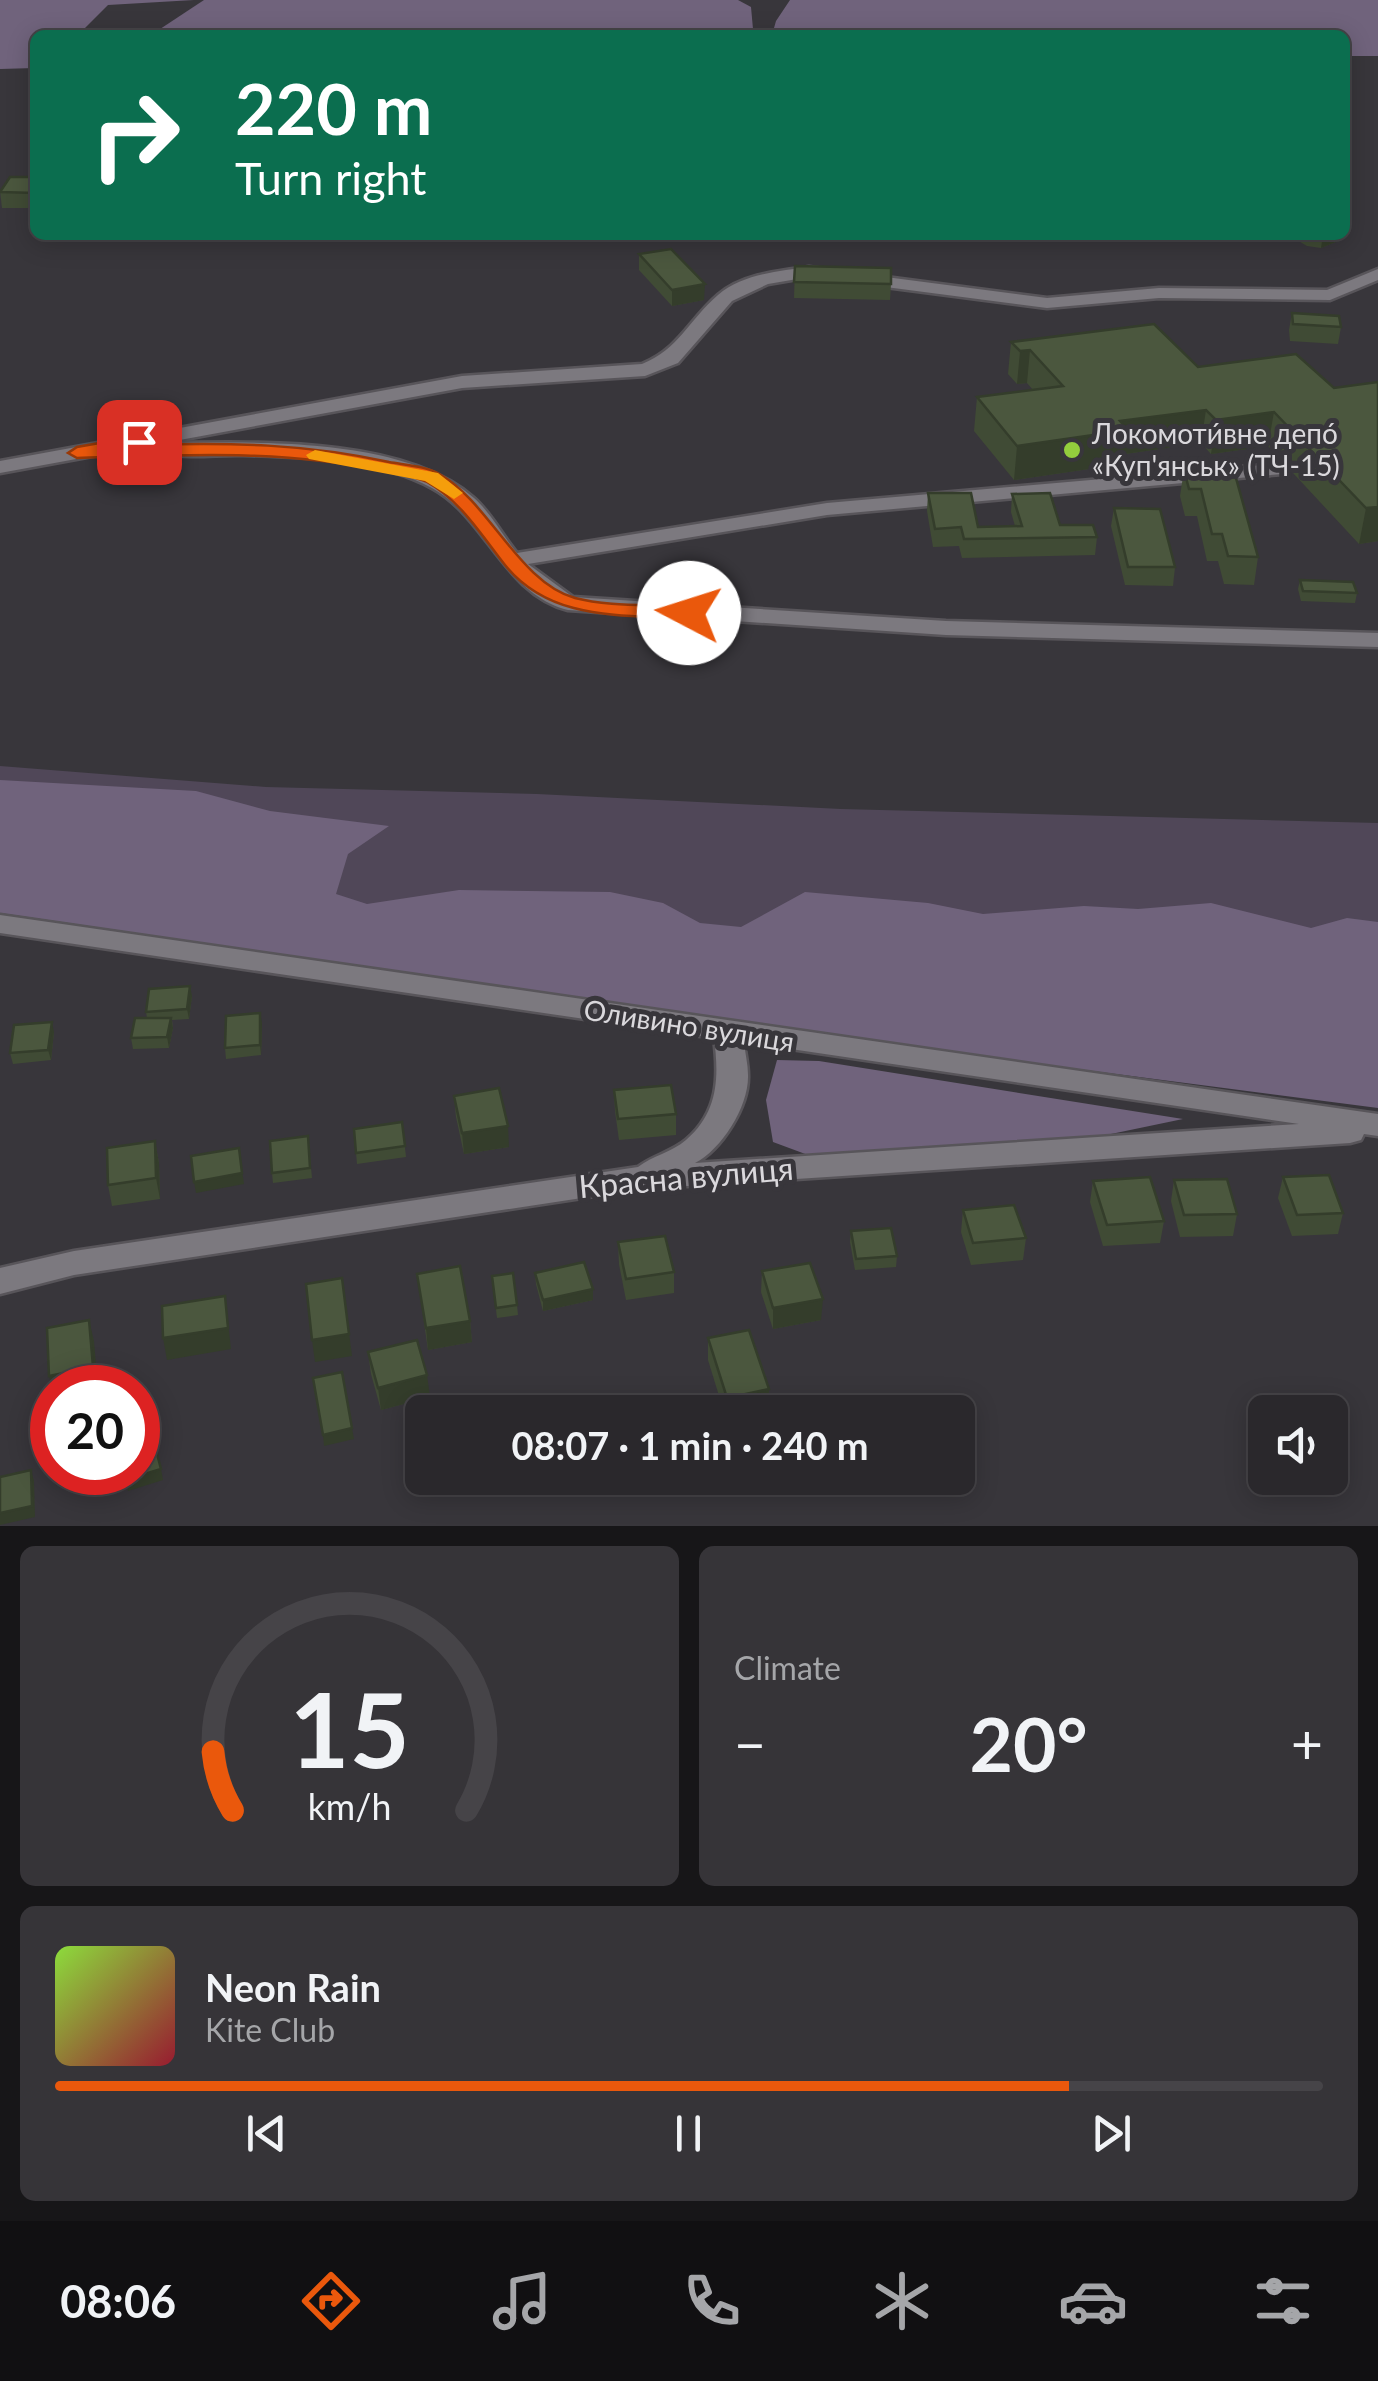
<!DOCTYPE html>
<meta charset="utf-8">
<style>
body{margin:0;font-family:Lato,sans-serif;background:#363438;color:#f1f3f6;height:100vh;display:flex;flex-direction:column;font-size:38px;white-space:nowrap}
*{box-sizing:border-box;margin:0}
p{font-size:32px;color:#a5a6a9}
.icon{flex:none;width:55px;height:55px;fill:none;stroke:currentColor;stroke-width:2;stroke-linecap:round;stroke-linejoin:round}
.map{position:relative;height:1526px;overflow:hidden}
.side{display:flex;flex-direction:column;gap:20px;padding:20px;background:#171618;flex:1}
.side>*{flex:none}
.guide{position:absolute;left:30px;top:30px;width:1320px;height:210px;border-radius:15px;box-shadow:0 5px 25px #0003,0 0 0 2px #464448;background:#0b6e4f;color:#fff;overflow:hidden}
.buttons{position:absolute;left:1248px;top:1395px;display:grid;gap:20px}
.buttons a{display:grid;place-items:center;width:100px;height:100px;border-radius:15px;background:#2a282c;box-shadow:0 5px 25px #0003,0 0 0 2px #464448;font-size:50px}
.speed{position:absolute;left:30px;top:1365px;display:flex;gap:20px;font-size:50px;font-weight:700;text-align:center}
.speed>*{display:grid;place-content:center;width:130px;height:130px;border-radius:50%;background:#2a282c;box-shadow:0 5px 25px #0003,0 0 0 2px #464448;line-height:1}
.speed .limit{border:15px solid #d22;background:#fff;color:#111}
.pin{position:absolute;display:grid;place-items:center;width:85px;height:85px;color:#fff;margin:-42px;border-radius:20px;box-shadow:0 5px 15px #0006}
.me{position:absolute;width:110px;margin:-55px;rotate:275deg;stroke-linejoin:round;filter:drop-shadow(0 0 8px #0008)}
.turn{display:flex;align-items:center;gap:35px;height:210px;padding:0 40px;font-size:45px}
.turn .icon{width:130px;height:130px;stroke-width:2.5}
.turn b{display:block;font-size:70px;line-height:85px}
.big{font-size:75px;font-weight:700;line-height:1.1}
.side .tile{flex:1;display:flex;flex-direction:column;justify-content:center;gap:15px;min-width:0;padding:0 35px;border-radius:15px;background:#363438}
.side .dial{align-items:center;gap:0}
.dial svg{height:260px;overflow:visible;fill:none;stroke:#464448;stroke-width:7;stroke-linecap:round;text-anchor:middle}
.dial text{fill:#f1f3f6;stroke:none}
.song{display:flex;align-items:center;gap:30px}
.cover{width:120px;height:120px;border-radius:15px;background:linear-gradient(135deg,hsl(90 70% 55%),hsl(350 70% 35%))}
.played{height:10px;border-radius:5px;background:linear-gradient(90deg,#ea580c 80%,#464448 80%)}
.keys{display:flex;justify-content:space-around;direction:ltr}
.heat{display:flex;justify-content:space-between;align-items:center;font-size:55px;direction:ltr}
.side .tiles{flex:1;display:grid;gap:20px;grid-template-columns:1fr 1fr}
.tile:last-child{grid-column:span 2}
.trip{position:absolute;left:405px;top:1395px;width:570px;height:100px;border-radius:15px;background:#2a282c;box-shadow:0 5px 25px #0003,0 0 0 2px #464448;font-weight:700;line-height:100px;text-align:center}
.tabs{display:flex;height:160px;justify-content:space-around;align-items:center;background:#111012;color:#a5a6a9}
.tabs .icon{width:70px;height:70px}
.tabs .current{color:#ea580c}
.tabs b{font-size:45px;color:#f1f3f6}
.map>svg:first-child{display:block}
.green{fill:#504758}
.forest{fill:#70637c}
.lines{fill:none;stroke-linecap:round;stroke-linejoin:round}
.minor-casing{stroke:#58555a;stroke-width:5}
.minor{fill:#7c797f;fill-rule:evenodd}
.wall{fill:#404b35}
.shaded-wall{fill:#343d2b}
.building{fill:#4b573e;stroke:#343d2b;stroke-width:2.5}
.route{fill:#ea580c;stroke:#983908;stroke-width:2.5}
.slow{fill:#f59e0b}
.poi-dot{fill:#93cd3d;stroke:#38363b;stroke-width:4}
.labels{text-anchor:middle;stroke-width:10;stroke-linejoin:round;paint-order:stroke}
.poi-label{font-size:28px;fill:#dad8dc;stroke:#38363b;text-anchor:start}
.street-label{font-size:28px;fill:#dad8dc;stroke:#38363b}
.near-street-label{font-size:32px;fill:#dad8dc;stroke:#38363b}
</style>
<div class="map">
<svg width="1378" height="1526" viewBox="0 0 1378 1526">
<rect width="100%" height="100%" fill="#38363b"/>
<polygon class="green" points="0,766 266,787 537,794 841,809 1378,823 1378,1103 0,912"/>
<g class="forest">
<polygon points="0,0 194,0 108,5 84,29 91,35 35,35 35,68 0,69"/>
<polygon points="204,0 738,0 751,7 753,29 739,35 151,35"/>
<polygon points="790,0 1378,0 1378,56 1345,56 1345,35 772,35 776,21"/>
<polygon points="0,780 196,791 270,811 389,826 348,854 336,894 367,904 459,890 610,892 663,903 700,923 741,927 805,892 928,903 983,914 1084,906 1138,909 1211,903 1311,928 1347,918 1378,922 1378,1108 986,1057 0,913"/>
<polygon points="777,1060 819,1061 1183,1119 1063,1144 808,1155 773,1142 766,1100"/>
</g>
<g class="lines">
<defs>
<g id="minor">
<path d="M809 267 1047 298 1159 288 1327 290 1378 269V280L1330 300 1159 298 1047 308 809 277 768 284 732 301 678 363 645 376 462 388 0 473V461L462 376 642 364C679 349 689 320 718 295 742 274 779 271 809 267Z"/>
<path d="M173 443C260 442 405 437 474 498 491 513 502 535 517 553L827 503 1275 464 1282 466 1285 470 1282 474 827 515 528 564 573 597 946 621 1378 633V647L946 635 568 610C504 594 486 517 432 488 377 458 304 457 243 455 218 454 190 459 166 453L163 449Z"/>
<path d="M0 915 1378 1114V1136L1364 1134 1361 1140 1350 1143 641 1189 74 1275 0 1294V1268L74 1251 638 1167C652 1156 672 1152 686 1140 719 1112 719 1076 714 1038L0 933ZM744 1042 1299 1124 695 1163C722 1149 749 1106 748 1075 748 1064 745 1053 744 1042Z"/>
</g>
</defs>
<use href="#minor" class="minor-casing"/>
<use href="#minor" class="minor"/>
</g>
<g class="wall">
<polygon points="35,177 35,208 2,208 0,191"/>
<polygon points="1207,235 1239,235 1226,240 1212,238"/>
<polygon points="1297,235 1340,235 1338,241 1321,248 1307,246 1297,240"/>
<polygon points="639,254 704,300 672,306 639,270"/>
<polygon points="795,266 891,284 890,300 794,298"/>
<polygon points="1292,313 1341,327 1338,344 1290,341 1289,330"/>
<polygon points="1011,342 1198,367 1334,388 1378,541 1359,544 1268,446 1211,454 1201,443 1125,454 1123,464 1014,480 974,431 977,397 1033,390 1027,383 1017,384 1008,374"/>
<polygon points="1184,470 1258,557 1254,585 1224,584 1218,561 1207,561 1197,516 1185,516 1180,496"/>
<polygon points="928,493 978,527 1015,526 1011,512 1012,494 1060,525 1097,537 1095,555 962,558 959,546 933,547 927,511"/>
<polygon points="1114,508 1175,567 1173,586 1125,585 1111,526"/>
<polygon points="1300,580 1357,593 1355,603 1301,601 1298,589"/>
<polygon points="192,996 189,1019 172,1020 173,1028 169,1048 133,1049 131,1038 147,1018 146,1012"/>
<polygon points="262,1023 261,1055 226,1059 225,1048"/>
<polygon points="54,1032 51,1060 13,1064 10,1053"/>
<polygon points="614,1090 676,1114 676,1135 619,1140 615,1111"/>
<polygon points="454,1096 509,1147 464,1154 456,1117"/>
<polygon points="402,1122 406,1157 357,1164 354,1129"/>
<polygon points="308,1136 312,1178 273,1183 272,1173"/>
<polygon points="155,1141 159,1163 160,1199 112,1206 108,1185"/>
<polygon points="1283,1177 1343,1213 1338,1234 1292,1236 1278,1198"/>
<polygon points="1174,1180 1237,1214 1233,1236 1180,1237 1171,1201"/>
<polygon points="1093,1181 1164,1221 1160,1243 1103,1246 1090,1202"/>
<polygon points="963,1210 1026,1238 1023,1260 971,1265 961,1232"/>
<polygon points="851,1231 897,1256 896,1267 855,1270 850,1242"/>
<polygon points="618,1242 674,1272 674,1293 626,1300 619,1264"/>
<polygon points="762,1271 821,1320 773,1329 761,1292"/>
<polygon points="535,1273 593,1300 543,1311 536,1284"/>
<polygon points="417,1274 470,1321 472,1342 428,1350"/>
<polygon points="492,1276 517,1305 518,1315 497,1318"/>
<polygon points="708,1338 769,1389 768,1411 760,1412 724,1412 708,1360"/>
<polygon points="368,1352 430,1397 381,1410 371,1374"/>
</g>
<g class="shaded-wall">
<polygon points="1323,235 1340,235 1338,241 1321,248"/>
<polygon points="705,284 704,300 672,306 672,290"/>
<polygon points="1030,350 1027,383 1017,384 1020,351"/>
<polygon points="1206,410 1201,443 1125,454 1123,464 1014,480 1017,446 1120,421"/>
<polygon points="1274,412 1268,446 1211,454 1216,420"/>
<polygon points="1378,507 1378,541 1359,544 1366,508"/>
<polygon points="190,986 192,996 189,1019 187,1009"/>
<polygon points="260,1013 262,1023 261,1055 260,1045"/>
<polygon points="171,1018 173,1028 169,1048 167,1037"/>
<polygon points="52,1022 54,1032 51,1060 48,1050"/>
<polygon points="508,1126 509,1147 464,1154 462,1133"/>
<polygon points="155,1141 159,1163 160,1199 156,1178"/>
<polygon points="239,1148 244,1184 196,1193 194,1182"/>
<polygon points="342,1278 352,1356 315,1362 312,1340"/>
<polygon points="593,1289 593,1300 543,1311 543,1300"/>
<polygon points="225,1296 231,1349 167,1360 163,1338"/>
<polygon points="823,1299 821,1320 773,1329 773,1308"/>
<polygon points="89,1320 94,1341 98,1388 52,1389 49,1376"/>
<polygon points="470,1321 472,1342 428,1350 426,1328"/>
<polygon points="427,1375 430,1397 381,1410 378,1388"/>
<polygon points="769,1389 768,1411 760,1412 727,1412 727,1398"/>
<polygon points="352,1428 354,1439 324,1446 323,1435"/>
<polygon points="161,1469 163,1480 128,1491 125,1480"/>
<polygon points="31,1470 34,1481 35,1517 0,1525 0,1513"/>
</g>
<g class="building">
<polygon points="10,177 35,177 35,193 0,192"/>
<polygon points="671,249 705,284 672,290 639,254"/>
<polygon points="795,266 891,268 891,284 794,282"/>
<polygon points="1292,313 1339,316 1341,327 1293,324"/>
<polygon points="1154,324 1198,367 1296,354 1334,388 1378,382 1378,507 1366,508 1274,412 1216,420 1206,410 1120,421 1128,430 1017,446 977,397 1063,386 1030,350 1020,351 1011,342"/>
<polygon points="1184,470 1234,471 1258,557 1228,556 1222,534 1212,534 1201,489 1189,489"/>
<polygon points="928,493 971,493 978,527 1022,526 1012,494 1050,493 1060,525 1093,525 1097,537 964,539 961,527 935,529"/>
<polygon points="1114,508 1160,509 1175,567 1128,567"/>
<polygon points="1300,580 1353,582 1357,593 1303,591"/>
<polygon points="190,986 187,1009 146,1012 149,989"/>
<polygon points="260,1013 260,1045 225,1048 226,1016"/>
<polygon points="135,1018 171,1018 167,1037 131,1038"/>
<polygon points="52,1022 48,1050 10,1053 14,1025"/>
<polygon points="671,1085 676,1114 618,1119 614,1090"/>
<polygon points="499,1088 508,1126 462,1133 454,1096"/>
<polygon points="402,1122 405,1146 356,1153 354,1129"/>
<polygon points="308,1136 310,1168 272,1173 270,1141"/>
<polygon points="155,1141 156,1178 108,1185 107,1148"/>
<polygon points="239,1148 242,1173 194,1182 191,1156"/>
<polygon points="1329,1175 1343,1213 1297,1215 1283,1177"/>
<polygon points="1150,1177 1164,1221 1107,1225 1093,1181"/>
<polygon points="1227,1179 1237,1214 1184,1215 1174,1180"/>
<polygon points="1014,1205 1026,1238 973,1243 963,1210"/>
<polygon points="891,1228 897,1256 856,1259 851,1231"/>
<polygon points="665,1236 674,1272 626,1279 618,1242"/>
<polygon points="584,1262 593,1289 543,1300 535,1273"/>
<polygon points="810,1263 823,1299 773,1308 762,1271"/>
<polygon points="460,1266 470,1321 426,1328 417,1274"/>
<polygon points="513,1273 517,1305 496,1308 492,1276"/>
<polygon points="342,1278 349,1334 312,1340 306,1284"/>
<polygon points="225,1296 228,1328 163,1338 162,1306"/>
<polygon points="89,1320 93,1367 49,1376 47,1328"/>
<polygon points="749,1330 769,1389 727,1398 708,1338"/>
<polygon points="417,1340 427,1375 378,1388 368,1352"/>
<polygon points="342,1372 352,1428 323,1435 313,1378"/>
<polygon points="152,1435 161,1469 125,1480 124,1472 138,1472 138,1440"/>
<polygon points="31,1470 32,1506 0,1513 0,1477"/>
</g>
<path class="route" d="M139 436 145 438 146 445C228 442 308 444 389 462 405 465 427 466 441 475 490 504 520 583 575 598 610 607 653 604 689 607L700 613 689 619C623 614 551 622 505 565 482 536 461 501 427 482 415 476 396 474 383 471 281 449 180 455 77 458L68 453 77 447Z"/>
<polygon class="slow" points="315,450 438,473 463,493 454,499 425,481 309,459 306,455"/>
<circle class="poi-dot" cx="1072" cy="450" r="10"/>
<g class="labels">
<g class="poi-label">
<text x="1092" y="444">Локомоти́вне депо́<tspan x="1092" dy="32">«Куп'янськ» (ТЧ-15)</tspan></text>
</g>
<g class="street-label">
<text transform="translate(689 1026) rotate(9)" y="10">Оливино вулиця</text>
</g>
<g class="near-street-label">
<text transform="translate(686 1178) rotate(-5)" y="11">Красна вулиця</text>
</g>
</g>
</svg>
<div class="buttons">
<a><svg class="icon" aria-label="sound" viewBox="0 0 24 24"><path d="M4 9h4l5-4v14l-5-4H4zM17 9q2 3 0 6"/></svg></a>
</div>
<div class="speed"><div class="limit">20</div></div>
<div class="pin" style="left:139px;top:442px;background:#d93025"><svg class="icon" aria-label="arrive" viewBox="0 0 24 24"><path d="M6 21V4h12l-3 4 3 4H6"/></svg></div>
<svg class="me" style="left:689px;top:613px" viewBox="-20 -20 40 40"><circle r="19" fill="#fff"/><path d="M0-13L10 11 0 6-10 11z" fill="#ea580c"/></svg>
<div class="trip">08:07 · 1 min · 240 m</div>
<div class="guide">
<div class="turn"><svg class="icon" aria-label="right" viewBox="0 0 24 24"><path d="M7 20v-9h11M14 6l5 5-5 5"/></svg><div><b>220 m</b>Turn right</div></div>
</div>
</div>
<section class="side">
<div class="tiles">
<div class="tile dial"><svg viewBox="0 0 100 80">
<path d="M14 69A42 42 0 1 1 86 69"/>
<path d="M14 69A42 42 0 0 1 8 51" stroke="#ea580c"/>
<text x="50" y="56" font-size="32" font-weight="700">15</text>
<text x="50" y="72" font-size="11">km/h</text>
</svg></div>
<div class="tile"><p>Climate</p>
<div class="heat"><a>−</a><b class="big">20°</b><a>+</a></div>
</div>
<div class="tile">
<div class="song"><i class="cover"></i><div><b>Neon Rain</b><p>Kite Club</p></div></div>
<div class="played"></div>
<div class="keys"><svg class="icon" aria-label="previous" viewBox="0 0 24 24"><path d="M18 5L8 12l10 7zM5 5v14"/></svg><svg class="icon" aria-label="pause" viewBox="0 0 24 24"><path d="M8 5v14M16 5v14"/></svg><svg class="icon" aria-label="next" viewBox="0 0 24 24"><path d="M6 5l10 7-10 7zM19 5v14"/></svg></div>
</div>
</div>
</section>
<nav class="tabs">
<b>08:06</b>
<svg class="icon current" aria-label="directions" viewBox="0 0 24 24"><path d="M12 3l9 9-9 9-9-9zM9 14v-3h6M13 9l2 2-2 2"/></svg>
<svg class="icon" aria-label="music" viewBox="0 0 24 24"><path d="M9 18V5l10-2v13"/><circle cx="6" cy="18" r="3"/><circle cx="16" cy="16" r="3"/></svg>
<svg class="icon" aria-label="phone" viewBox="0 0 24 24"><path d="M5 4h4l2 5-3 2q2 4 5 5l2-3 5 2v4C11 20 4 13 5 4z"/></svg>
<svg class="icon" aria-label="climate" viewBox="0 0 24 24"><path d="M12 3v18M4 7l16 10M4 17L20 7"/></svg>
<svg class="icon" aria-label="car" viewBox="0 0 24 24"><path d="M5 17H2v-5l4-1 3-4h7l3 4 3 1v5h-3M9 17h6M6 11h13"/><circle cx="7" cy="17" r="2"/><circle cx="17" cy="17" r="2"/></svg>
<svg class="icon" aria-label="filters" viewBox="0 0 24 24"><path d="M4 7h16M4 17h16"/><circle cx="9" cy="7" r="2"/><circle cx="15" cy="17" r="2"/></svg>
</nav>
